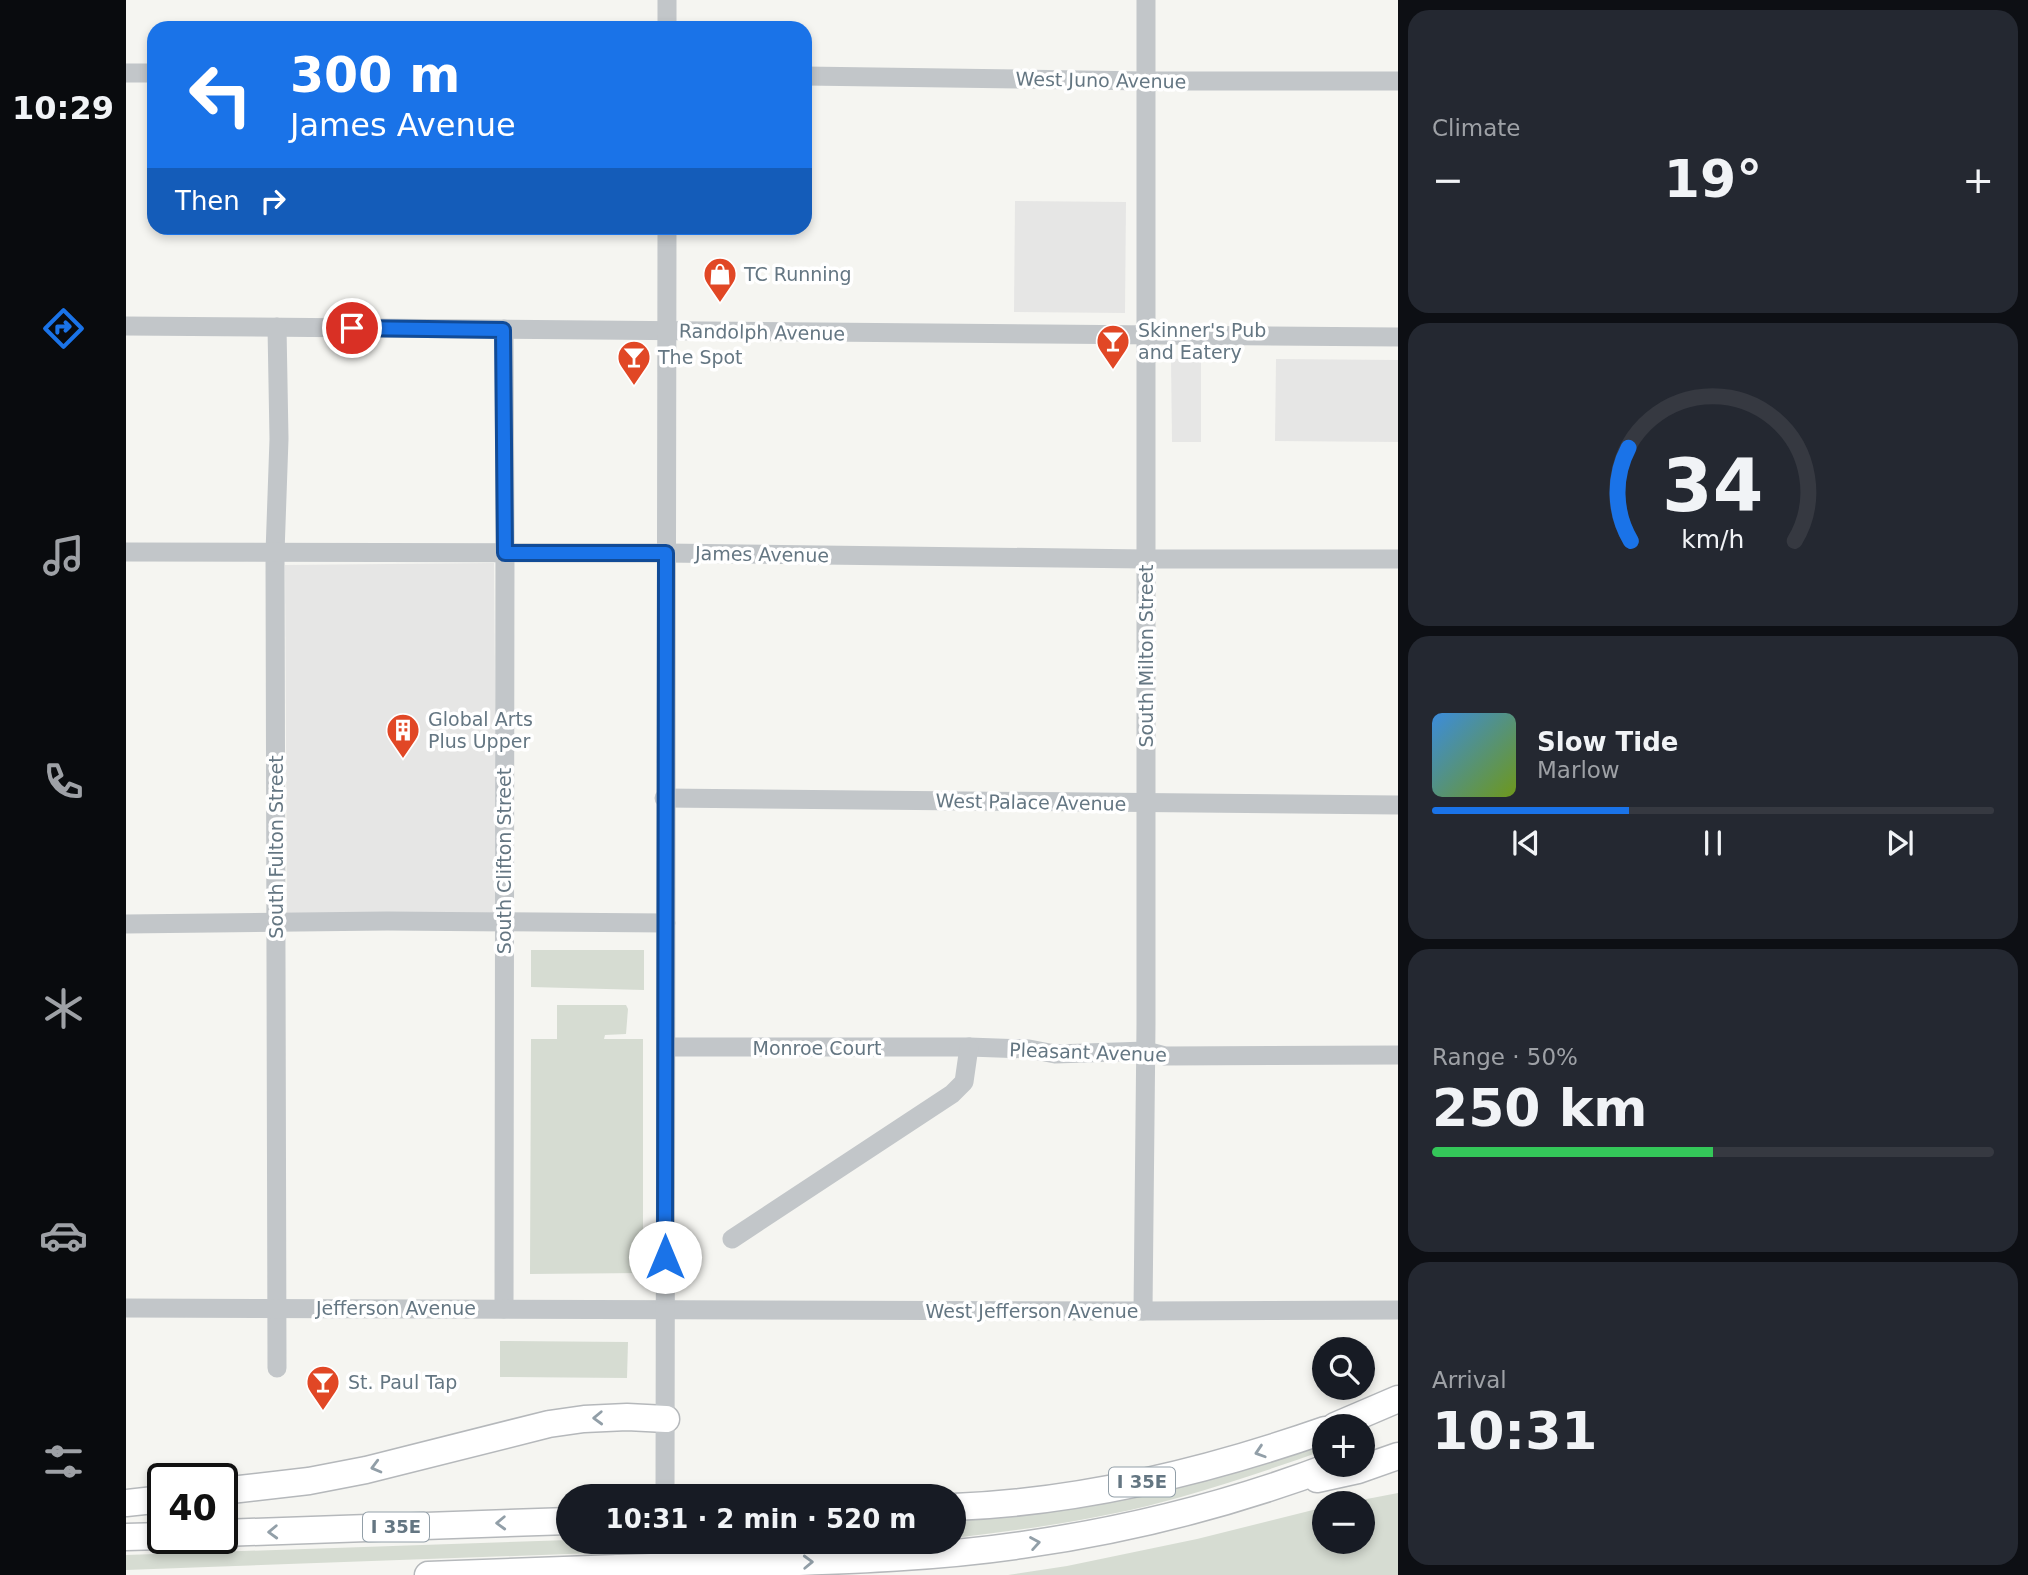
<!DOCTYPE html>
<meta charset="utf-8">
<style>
body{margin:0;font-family:"DejaVu Sans",sans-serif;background:#242831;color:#f1f3f6;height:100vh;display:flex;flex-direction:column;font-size:26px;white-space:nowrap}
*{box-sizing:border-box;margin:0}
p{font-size:23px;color:#9ea1a6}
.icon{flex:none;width:38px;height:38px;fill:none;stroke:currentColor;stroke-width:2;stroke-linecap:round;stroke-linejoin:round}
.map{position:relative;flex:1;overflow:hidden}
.panel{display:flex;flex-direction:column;gap:10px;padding:10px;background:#0d0f14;width:630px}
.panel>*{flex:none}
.guide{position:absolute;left:21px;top:21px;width:665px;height:214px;border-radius:21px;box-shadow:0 4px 10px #0003;background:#1a73e8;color:#fff;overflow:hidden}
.fabs{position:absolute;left:1186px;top:1337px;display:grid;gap:14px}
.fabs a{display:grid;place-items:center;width:63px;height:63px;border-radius:50%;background:#171b24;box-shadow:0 4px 10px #0003;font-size:35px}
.speed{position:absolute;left:21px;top:1463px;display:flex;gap:14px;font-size:35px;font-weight:700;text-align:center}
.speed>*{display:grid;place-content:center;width:91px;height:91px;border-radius:50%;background:#171b24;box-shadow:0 4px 10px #0003;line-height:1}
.speed .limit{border:4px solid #111;border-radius:10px;background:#fff;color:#111}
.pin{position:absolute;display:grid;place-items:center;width:60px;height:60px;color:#fff;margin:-30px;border:4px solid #fff;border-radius:50%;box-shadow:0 2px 7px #0007}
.me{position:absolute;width:77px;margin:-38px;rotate:0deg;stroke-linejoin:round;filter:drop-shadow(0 0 5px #0008)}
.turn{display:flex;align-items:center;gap:24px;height:147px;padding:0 28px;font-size:32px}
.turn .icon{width:91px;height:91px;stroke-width:2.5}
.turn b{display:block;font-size:49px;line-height:60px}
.then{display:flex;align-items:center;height:66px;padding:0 28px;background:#0003;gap:14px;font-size:26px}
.big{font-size:52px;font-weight:800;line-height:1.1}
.panel .tile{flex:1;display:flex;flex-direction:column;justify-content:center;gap:10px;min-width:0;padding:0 24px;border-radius:21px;background:#242831}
.panel .dial{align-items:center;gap:0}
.dial svg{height:182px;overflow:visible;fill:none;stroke:#363941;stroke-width:7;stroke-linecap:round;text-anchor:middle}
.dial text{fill:#f1f3f6;stroke:none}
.song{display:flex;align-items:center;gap:21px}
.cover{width:84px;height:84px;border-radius:10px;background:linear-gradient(135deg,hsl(210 70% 55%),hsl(80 70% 35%))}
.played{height:7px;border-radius:4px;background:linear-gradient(90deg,#1a73e8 35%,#363941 35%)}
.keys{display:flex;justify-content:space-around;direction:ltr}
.heat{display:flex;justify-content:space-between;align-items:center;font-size:38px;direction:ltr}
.charge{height:10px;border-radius:5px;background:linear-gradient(90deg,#34c759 50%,#363941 0)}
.trip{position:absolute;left:430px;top:1484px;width:410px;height:70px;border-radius:35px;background:#171b24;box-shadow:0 4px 10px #0003;font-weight:800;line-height:70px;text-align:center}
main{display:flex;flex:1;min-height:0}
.tabs{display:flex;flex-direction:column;width:126px;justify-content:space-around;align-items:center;background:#090b0e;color:#9ea1a6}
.tabs .icon{width:49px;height:49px}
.tabs .current{color:#1a73e8}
.tabs b{font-size:32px;color:#f1f3f6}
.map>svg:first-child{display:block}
.built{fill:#e6e6e5}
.green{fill:#d6dcd2}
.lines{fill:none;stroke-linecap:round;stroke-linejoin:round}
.highway-casing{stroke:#b5b8bb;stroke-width:29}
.minor{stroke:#c2c6c9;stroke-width:19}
.highway{stroke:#fff;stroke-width:26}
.highway-bridge-casing{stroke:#b5b8bb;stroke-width:29;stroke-linecap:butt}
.highway-bridge{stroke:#fff;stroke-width:26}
.oneway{stroke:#929fa8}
.route-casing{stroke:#114b97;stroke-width:18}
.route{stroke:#1a73e8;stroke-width:12}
.labels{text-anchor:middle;stroke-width:7;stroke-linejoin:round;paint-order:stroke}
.shield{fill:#fff;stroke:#929fa8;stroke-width:2}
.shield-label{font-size:18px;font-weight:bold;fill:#647682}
.street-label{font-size:19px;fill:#647682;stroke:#fff}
.poi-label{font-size:19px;fill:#647682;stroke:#fff;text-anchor:start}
</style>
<main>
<nav class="tabs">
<b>10:29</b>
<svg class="icon current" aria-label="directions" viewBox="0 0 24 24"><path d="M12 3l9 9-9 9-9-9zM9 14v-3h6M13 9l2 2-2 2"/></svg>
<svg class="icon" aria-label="music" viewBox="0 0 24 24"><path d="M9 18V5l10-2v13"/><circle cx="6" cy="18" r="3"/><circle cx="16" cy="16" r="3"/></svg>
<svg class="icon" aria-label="phone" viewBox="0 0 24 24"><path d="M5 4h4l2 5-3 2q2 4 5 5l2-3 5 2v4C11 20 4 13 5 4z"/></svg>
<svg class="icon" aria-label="climate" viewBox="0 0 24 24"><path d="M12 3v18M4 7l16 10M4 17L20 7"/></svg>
<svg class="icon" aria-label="car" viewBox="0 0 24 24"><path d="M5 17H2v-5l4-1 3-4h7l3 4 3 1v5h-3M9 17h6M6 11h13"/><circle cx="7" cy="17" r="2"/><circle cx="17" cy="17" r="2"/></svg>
<svg class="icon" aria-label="filters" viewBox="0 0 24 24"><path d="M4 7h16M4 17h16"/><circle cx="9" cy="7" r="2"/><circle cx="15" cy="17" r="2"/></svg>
</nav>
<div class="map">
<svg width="1272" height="1575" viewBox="0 0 1272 1575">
<rect width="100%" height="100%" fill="#f5f5f1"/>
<g class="built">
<polygon points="889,201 1000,202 999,313 888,312"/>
<polygon points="1075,358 1075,442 1046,442 1045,359"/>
<polygon points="1150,359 1272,360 1272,442 1149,441"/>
<polygon points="368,563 371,914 161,916 159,565"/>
</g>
<g class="green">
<polygon points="405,950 518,950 518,990 405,987"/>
<polygon points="431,1005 500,1005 502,1009 500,1034 479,1035 478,1039 517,1039 517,1273 404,1274 405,1039 431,1039"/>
<polygon points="374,1341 502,1342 501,1378 374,1377"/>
<path d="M1199 1443V1450C1151 1467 1104 1483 1055 1497 982 1518 904 1529 828 1538V1519C888 1512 949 1507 1008 1497 1074 1485 1136 1464 1199 1443Z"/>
<polygon points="1272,1493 1272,1575 882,1575 941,1566 1071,1539 1199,1507 1199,1542 1237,1542 1237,1503 1220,1503"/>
<polygon points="443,1540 443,1542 496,1542 496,1552 0,1570 0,1555"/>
<polygon points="587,1542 779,1542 587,1550"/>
</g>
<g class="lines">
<defs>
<g id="highway">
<polyline points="1209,1426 1272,1399"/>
<polyline points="1191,1479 1232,1470 1272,1456"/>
<polyline points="96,1491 183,1481 240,1470 423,1424 458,1419 501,1417 540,1419"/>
<polyline points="0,1503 37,1499"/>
<path d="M828 1507C955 1502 1079 1472 1199 1430"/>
<polyline points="96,1533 443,1521"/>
<polyline points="0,1537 37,1536"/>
<path d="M589 1565C691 1561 794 1560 896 1545 1002 1530 1108 1503 1208 1465"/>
<polyline points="302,1575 493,1568"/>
</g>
</defs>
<use href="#highway" class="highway-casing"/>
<g class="minor">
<polyline points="541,28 541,0"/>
<polyline points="0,73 28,73"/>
<polyline points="679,76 1020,81 1272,81"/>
<polyline points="0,326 1272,337"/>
<polyline points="151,327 153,439 149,553 151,1368"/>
<polyline points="378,329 379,534 378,1309"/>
<polyline points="0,552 540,553 1020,559 1272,559"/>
<polyline points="538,798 1272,805"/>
<polyline points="0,924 261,921 540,923"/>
<polyline points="540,1047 843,1047 903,1049 929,1054 1020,1051 1039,1056 1272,1055"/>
<polyline points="606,1239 826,1094 838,1082 843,1047"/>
<polyline points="0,1308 1017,1311 1272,1310"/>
<polyline points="1017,1311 1020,1024 1020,0"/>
<polyline points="539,1496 541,228"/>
<polyline points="538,1575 538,1542"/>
</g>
<use href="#highway" class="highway"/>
<defs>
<polyline id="highway-bridge" points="493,1568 589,1565"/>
</defs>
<use href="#highway-bridge" class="highway-bridge-casing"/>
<use href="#highway-bridge" class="highway-bridge"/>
</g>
<defs><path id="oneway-chevron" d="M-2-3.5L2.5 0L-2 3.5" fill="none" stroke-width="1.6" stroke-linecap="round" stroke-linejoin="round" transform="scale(1.75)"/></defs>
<g class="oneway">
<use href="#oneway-chevron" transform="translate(472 1418) rotate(178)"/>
<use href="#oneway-chevron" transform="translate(1134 1452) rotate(162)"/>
<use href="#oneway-chevron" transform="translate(250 1467) rotate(165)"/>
<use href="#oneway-chevron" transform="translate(375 1523) rotate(178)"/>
<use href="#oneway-chevron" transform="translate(147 1532) rotate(178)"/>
<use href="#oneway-chevron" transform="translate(909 1543) rotate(-10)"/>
<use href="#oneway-chevron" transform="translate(682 1562) rotate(-2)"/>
</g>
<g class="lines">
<defs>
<polyline id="route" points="226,328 377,330 379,553 540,553 539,1257"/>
</defs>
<use href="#route" class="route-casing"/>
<use href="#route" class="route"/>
</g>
<defs>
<symbol id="shop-pin" viewBox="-11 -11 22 30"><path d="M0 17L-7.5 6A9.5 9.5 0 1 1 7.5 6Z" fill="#e14725" stroke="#fff"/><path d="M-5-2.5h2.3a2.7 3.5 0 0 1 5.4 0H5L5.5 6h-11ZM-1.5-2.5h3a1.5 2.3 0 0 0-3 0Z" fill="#fff"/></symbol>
<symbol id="bar-pin" viewBox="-11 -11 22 30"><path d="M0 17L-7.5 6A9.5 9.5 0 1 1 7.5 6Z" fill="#e14725" stroke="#fff"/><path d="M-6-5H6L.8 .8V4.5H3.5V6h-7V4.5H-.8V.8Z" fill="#fff"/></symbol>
<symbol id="building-pin" viewBox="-11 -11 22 30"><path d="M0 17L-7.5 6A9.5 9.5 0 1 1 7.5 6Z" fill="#e14725" stroke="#fff"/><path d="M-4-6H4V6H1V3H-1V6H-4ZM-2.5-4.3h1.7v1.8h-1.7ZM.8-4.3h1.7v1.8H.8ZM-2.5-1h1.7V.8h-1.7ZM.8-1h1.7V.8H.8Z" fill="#fff"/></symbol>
</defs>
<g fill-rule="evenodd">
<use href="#shop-pin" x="575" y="255" width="38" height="52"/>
<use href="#bar-pin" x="968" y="322" width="38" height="52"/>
<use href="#bar-pin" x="489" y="338" width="38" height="52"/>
<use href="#building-pin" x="258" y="711" width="38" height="52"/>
<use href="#bar-pin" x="178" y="1363" width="38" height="52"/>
</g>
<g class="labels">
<g class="shield">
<rect x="983" y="1467.5" width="66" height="29" rx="5"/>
<rect x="237" y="1512.5" width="66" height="29" rx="5"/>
</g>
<g class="shield-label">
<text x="1016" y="1488">I 35E</text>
<text x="270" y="1533">I 35E</text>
</g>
<g class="street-label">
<text transform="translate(975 80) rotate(1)" y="7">West Juno Avenue</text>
<text transform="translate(636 332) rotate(1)" y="7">Randolph Avenue</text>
<text transform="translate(636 554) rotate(1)" y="7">James Avenue</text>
<text transform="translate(1020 656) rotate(-90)" y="7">South Milton Street</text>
<text transform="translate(905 802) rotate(1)" y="7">West Palace Avenue</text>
<text transform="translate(150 847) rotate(-90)" y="7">South Fulton Street</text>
<text transform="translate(378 861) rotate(-90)" y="7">South Clifton Street</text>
<text x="691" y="1055">Monroe Court</text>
<text transform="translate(962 1052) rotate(2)" y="7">Pleasant Avenue</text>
<text x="270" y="1315">Jefferson Avenue</text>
<text x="906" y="1318">West Jefferson Avenue</text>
</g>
<g class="poi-label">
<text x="618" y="281">TC Running</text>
<text x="1012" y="337">Skinner's Pub<tspan x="1012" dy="22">and Eatery</tspan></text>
<text x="532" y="364">The Spot</text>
<text x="302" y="726">Global Arts<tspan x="302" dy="22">Plus Upper</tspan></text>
<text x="222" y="1389">St. Paul Tap</text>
</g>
</g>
</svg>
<div class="fabs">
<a><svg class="icon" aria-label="search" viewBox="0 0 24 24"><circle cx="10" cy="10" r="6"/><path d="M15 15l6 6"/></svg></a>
<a>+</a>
<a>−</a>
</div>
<div class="speed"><div class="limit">40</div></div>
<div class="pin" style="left:226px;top:328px;background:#d93025"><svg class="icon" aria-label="arrive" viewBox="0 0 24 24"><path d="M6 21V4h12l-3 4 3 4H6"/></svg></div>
<svg class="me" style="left:539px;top:1257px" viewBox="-20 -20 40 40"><circle r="19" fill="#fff"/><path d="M0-13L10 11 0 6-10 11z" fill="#1a73e8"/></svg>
<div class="trip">10:31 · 2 min · 520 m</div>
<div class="guide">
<div class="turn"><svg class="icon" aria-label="left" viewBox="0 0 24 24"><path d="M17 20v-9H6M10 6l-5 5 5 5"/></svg><div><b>300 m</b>James Avenue</div></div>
<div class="then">Then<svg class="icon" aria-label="right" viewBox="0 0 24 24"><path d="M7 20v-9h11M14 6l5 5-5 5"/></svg></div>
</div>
</div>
<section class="panel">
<div class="tile"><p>Climate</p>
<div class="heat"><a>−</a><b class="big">19°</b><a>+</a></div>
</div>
<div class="tile dial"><svg viewBox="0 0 100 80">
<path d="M14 69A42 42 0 1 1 86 69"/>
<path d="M14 69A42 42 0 0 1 13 28" stroke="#1a73e8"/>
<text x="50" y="56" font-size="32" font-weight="700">34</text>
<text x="50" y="72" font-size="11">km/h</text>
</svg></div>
<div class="tile">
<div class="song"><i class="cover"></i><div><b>Slow Tide</b><p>Marlow</p></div></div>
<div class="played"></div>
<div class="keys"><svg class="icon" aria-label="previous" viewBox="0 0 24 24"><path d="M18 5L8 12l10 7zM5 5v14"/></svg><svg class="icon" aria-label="pause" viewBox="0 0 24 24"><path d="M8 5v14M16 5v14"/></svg><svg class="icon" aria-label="next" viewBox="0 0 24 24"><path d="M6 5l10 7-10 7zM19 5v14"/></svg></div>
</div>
<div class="tile"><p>Range · 50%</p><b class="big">250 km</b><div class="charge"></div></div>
<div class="tile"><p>Arrival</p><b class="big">10:31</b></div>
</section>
</main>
